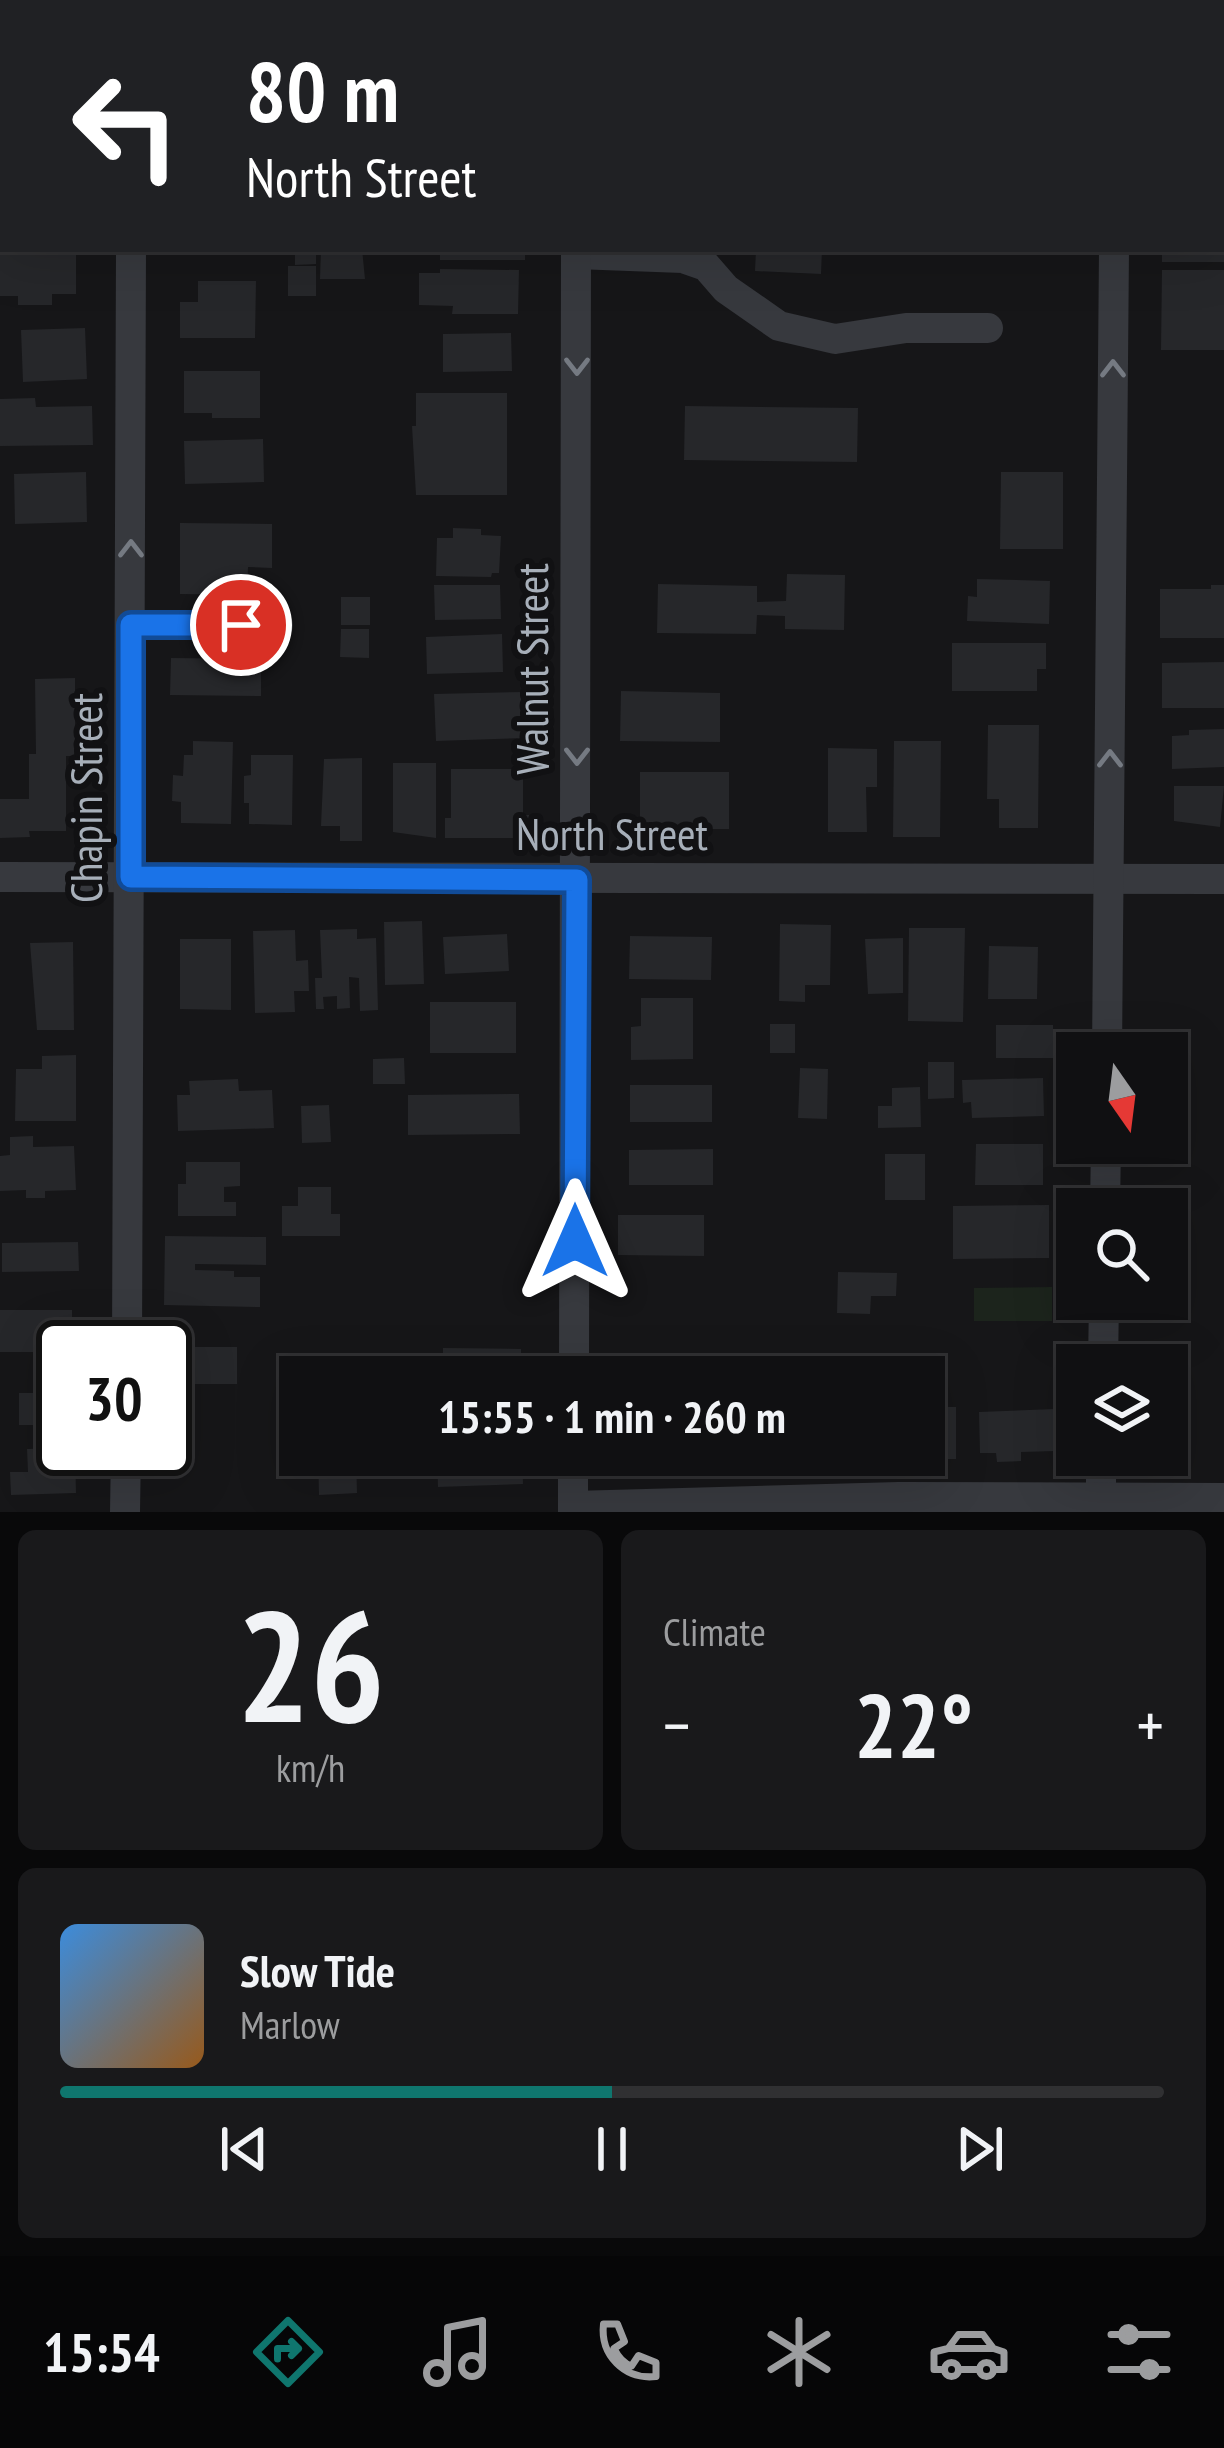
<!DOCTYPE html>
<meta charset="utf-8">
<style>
body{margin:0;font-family:"PT Sans Narrow",sans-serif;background:#19191b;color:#f1f3f6;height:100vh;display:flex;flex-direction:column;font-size:45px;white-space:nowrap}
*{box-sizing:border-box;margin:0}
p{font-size:39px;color:#9c9d9f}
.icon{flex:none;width:66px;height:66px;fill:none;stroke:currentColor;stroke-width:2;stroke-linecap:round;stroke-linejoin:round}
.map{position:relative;height:1512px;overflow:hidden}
.details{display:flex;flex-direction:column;gap:18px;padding:18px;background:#09090a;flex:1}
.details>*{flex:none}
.guide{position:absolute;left:0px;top:0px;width:1224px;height:252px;box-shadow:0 12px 48px #0002,0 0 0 3px #303032;background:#202124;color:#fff;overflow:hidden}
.needle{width:78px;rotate:166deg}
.buttons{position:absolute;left:1056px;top:1032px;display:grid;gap:24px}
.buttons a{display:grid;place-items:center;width:132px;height:132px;border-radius:0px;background:#101012;box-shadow:0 12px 48px #0002,0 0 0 3px #303032;font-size:60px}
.speed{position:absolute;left:36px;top:1320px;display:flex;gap:24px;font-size:60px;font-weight:700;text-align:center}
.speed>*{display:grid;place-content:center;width:156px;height:156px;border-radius:50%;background:#101012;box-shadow:0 12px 48px #0002,0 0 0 3px #303032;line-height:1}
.speed .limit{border:6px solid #111;border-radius:18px;background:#fff;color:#111}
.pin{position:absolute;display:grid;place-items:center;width:102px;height:102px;color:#fff;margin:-51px;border:6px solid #fff;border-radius:50%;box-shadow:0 3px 12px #0007}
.me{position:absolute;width:132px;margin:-66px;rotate:0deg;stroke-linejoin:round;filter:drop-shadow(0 0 9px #0008)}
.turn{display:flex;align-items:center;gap:42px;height:252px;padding:0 48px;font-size:54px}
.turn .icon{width:156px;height:156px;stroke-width:2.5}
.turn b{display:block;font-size:84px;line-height:102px}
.big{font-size:90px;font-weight:700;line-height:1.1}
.details .card{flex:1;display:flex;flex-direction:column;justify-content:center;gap:18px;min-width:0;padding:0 42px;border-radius:18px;background:#19191b}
.details .dial{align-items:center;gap:0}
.dial b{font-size:156px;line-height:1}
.song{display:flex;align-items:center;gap:36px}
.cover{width:144px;height:144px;border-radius:18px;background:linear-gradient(135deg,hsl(210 70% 55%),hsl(30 70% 35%))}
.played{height:12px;border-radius:6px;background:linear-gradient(90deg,#0f766e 50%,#303032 50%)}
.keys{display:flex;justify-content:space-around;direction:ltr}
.heat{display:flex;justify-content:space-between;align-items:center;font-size:66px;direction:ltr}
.details .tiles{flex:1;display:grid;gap:18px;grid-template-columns:1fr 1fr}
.card:last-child{grid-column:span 2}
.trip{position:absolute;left:279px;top:1356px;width:666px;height:120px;border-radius:0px;background:#101012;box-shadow:0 12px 48px #0002,0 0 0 3px #303032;font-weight:700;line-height:120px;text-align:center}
.dock{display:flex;height:192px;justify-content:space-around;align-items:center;background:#060607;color:#9c9d9f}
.dock .icon{width:84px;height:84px}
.dock .selected{color:#0f766e}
.dock b{font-size:54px;color:#f1f3f6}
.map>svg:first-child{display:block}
.green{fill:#1c241c}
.building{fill:#26272a}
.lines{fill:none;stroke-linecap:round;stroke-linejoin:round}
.minor{stroke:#37393e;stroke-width:30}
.major{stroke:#53565d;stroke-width:39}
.oneway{stroke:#757a82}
.route-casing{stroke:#114b97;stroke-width:30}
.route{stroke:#1a73e8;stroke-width:21}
.labels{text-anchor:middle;stroke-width:12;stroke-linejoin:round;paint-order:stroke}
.street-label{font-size:45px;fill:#a7afb9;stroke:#111113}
</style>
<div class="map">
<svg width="1224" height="1512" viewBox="0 0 1224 1512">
<rect width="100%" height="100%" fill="#161618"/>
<polygon class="green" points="1052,1287 1052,1321 974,1321 974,1288"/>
<g class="building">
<polygon points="0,249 76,249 76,294 52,294 52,305 18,305 18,296 0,296"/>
<polygon points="295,249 316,249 316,264 295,265"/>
<polygon points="321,249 362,249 365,279 320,279"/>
<rect x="440" y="249" width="85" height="11"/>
<polygon points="756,249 822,249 821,274 755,271"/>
<rect x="1162" y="249" width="62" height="13"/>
<rect x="288" y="266" width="28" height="30"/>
<polygon points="440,269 519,270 518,314 452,314 453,306 419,305 419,273 440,273"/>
<polygon points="1162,270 1224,270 1224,350 1161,350"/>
<polygon points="198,281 256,281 255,338 180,338 180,302 198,302"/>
<polygon points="85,328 87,379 23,382 21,330"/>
<polygon points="511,333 512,371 443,372 443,334"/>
<polygon points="184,371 260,371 260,418 212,418 212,413 184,413"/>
<polygon points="416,393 507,393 507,495 416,495 412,426 416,426"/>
<polygon points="35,398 36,407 92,406 93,445 0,446 0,399"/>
<polygon points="685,406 858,408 857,462 684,460"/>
<polygon points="263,439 264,482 185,484 184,441"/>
<polygon points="86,472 87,522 15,524 14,474"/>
<polygon points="1001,472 1063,472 1063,549 1000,549"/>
<polygon points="180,523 272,524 272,568 248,567 247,595 180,594"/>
<polygon points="453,528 481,529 481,535 501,536 499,573 492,573 491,577 436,576 437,538 453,538"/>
<polygon points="787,574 845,575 844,630 785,629 785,616 757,615 756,634 657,633 658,584 757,586 757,602 786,601"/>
<polygon points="977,579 1050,581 1049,624 967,621 968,596 977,597"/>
<polygon points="434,585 500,585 501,619 435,620"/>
<polygon points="1211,585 1224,585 1224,638 1160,638 1160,589 1211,589"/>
<rect x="341" y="597" width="29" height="28"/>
<polygon points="341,629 369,629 369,658 340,657"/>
<polygon points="502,634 503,672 427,674 426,637"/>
<polygon points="952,643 1046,643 1046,669 1037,669 1037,691 952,691"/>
<polygon points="171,658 261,659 261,696 170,695"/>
<polygon points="1224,662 1224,708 1162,708 1162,663"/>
<polygon points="75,678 75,756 66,756 66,831 29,831 30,837 0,838 0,799 29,799 29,754 36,754 35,679"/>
<polygon points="621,691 720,693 720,742 620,741"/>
<polygon points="525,692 526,738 436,741 434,694"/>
<polygon points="988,725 1039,725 1038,828 999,828 999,799 987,799"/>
<polygon points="1224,729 1224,767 1172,769 1172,736 1189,735 1189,730"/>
<polygon points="193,741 233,742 231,824 181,823 181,802 172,801 173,775 183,776 184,755 193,755"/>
<polygon points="894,741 941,741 940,837 893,837"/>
<polygon points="828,748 877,749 877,787 866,787 867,832 828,832"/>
<polygon points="251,755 293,755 292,825 249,824 249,803 244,803 244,776 251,775"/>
<polygon points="362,758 362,841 340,841 340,826 321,826 324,759"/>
<polygon points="393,763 436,763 436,838 393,832"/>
<polygon points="451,769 523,769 523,815 529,815 529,838 445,838 445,818 451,818"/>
<rect x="640" y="772" width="89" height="57"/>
<polygon points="1174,786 1224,786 1220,827 1174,821"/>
<polygon points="422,921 424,984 385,985 384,922"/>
<polygon points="780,924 831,925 830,985 805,985 805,1002 779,1001"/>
<polygon points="909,928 965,928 963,1022 908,1021"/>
<polygon points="357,929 357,939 376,938 378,1010 360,1011 359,978 349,977 350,1008 337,1009 337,996 323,997 324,1009 316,1009 315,978 322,978 320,930"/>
<polygon points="295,930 296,961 308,960 309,991 294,991 295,1012 255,1013 253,931"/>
<polygon points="507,934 509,971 445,974 443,937"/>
<polygon points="630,936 712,937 711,980 629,979"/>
<polygon points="903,938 903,993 868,994 865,939"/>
<polygon points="180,939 231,939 231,1010 180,1009"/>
<polygon points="73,942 74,1030 37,1030 30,943"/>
<polygon points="989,946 1038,947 1037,999 988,999"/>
<polygon points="641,998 693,998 693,1059 631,1060 631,1027 641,1026"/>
<rect x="430" y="1002" width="86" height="51"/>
<rect x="770" y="1024" width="25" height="29"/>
<rect x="996" y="1025" width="57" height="33"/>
<polygon points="76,1055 76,1121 15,1121 16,1069 42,1069 42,1056"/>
<polygon points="404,1058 405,1084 373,1084 373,1059"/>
<polygon points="928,1062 954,1062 954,1098 928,1099"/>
<polygon points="800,1068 828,1069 827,1119 798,1118"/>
<polygon points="1043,1078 1044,1116 972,1118 971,1102 963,1103 962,1080"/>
<polygon points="238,1079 239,1091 272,1090 274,1128 178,1131 177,1095 190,1095 189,1081"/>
<rect x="630" y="1085" width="82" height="37"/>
<polygon points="920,1087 921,1127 878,1128 878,1106 892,1106 892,1088"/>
<polygon points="519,1094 520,1134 408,1135 408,1095"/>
<polygon points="329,1105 331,1142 302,1143 301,1106"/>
<polygon points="33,1136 33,1147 74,1146 76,1190 45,1191 45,1198 26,1198 26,1190 0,1191 0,1156 10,1155 10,1137"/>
<polygon points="976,1144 1043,1144 1043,1185 975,1185"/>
<polygon points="713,1149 713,1185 629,1185 629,1150"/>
<rect x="885" y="1154" width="40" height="46"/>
<polygon points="186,1162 240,1162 240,1186 224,1187 224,1202 236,1202 236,1216 178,1216 178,1184 186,1184"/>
<polygon points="298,1187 331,1187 331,1214 340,1214 340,1236 282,1236 282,1206 298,1206"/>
<polygon points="1049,1205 1049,1258 953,1259 953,1206"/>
<polygon points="618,1215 704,1215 704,1256 618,1255"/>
<polygon points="165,1236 266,1237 266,1265 195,1264 195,1270 234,1271 234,1277 260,1277 260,1307 164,1305"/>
<polygon points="78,1242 79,1271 2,1272 2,1243"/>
<polygon points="838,1272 897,1273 896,1296 871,1296 870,1314 837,1313"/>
<polygon points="0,1310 72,1310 72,1347 63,1347 63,1352 0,1352"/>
<polygon points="194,1347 237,1347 237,1384 175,1384 175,1353 194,1353"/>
<polygon points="443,1348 521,1349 521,1377 443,1377"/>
<rect x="19" y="1393" width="44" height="32"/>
<rect x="924" y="1407" width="32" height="52"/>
<polygon points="1055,1409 1056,1451 1021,1452 1021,1461 997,1462 996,1453 980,1453 979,1412"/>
<polygon points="63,1448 75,1449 76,1493 11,1495 10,1472 28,1472 27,1449"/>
<polygon points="318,1455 356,1455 357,1493 319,1495"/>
<polygon points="456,1455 522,1455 523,1484 438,1487 437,1457"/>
<polygon points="628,1455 690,1455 691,1462 628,1464"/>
<rect x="784" y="1455" width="43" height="10"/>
</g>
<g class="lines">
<g class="minor">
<polyline points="131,0 131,3"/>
<polyline points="481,2 529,3"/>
<polyline points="576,3 576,0"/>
<polyline points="1221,87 1224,87"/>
<polyline points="1221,130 1224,130"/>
<polyline points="0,184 3,184"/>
<polyline points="576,254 683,258 706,266 726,289 779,326 835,339 906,328 988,328"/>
<polyline points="131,625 278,625"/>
<polyline points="0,877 1224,879"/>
<polyline points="1107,1053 1114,249"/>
<polyline points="1105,1209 1106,1143"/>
<polyline points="127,1347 131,249"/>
<polyline points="1103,1365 1104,1299"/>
<polyline points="574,1377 576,249"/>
<polyline points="1101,1498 1101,1455"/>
<polyline points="573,1506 899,1497 1224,1498"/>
<polyline points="125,1512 126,1449"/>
<polyline points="573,1512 573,1455"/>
</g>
<g class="major">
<polyline points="1047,0 1066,3"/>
<polyline points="1221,31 1224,31"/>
</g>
</g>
<defs><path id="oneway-chevron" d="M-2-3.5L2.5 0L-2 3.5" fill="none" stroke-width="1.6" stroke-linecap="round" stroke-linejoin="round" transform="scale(3)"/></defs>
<g class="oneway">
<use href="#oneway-chevron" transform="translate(577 366) rotate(90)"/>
<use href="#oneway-chevron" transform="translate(1113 369) rotate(-90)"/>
<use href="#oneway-chevron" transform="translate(131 549) rotate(-90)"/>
<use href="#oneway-chevron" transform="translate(577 756) rotate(90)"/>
<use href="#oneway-chevron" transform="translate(1110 759) rotate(-90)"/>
</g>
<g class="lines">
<defs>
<polyline id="route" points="241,625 131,625 131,877 577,880 575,1241"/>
</defs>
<use href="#route" class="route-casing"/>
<use href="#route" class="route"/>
</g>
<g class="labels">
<g class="street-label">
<text transform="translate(532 669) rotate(-90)" y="16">Walnut Street</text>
<text transform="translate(86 798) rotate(-90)" y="16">Chapin Street</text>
<text x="612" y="850">North Street</text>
</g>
</g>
</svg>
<div class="buttons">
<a><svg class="needle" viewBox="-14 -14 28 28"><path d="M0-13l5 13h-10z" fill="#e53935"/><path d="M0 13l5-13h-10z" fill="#9c9d9f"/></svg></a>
<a><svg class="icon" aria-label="search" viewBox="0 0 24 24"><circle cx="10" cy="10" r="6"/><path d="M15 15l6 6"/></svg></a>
<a><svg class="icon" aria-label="layers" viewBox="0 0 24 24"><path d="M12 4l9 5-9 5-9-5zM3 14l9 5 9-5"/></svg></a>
</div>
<div class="speed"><div class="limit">30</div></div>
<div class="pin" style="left:241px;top:625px;background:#d93025"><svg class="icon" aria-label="arrive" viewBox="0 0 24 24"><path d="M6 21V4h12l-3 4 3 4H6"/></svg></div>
<svg class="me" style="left:575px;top:1241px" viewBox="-20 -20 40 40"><path d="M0-17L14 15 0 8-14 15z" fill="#1a73e8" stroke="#fff" stroke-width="4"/></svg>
<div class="trip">15:55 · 1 min · 260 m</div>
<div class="guide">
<div class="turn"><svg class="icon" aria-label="left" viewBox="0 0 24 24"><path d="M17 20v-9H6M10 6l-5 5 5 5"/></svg><div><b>80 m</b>North Street</div></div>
</div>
</div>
<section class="details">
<div class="tiles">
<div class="card dial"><b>26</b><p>km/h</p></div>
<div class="card"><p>Climate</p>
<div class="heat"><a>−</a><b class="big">22°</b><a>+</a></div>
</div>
<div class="card">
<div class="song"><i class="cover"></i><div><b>Slow Tide</b><p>Marlow</p></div></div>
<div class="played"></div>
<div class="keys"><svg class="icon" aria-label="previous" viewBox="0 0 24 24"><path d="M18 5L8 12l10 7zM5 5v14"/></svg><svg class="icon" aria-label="pause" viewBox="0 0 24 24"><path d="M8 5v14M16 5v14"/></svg><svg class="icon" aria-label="next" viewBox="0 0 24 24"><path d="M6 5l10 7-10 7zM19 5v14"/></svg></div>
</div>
</div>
</section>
<nav class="dock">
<b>15:54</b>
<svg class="icon selected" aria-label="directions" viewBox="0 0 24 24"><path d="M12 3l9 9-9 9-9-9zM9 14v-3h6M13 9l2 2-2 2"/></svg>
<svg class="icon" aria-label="music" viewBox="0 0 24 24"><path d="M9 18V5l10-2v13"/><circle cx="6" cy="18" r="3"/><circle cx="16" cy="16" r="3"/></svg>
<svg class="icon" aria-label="phone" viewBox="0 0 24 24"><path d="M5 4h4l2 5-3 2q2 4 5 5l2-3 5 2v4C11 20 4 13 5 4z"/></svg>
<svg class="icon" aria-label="climate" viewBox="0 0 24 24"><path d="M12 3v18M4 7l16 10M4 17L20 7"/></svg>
<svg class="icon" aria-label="car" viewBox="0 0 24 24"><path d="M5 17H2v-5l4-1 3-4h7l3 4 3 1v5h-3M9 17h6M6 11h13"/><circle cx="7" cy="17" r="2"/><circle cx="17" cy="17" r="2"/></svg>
<svg class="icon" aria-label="filters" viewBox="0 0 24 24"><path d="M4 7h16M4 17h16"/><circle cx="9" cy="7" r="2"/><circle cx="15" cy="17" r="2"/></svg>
</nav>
